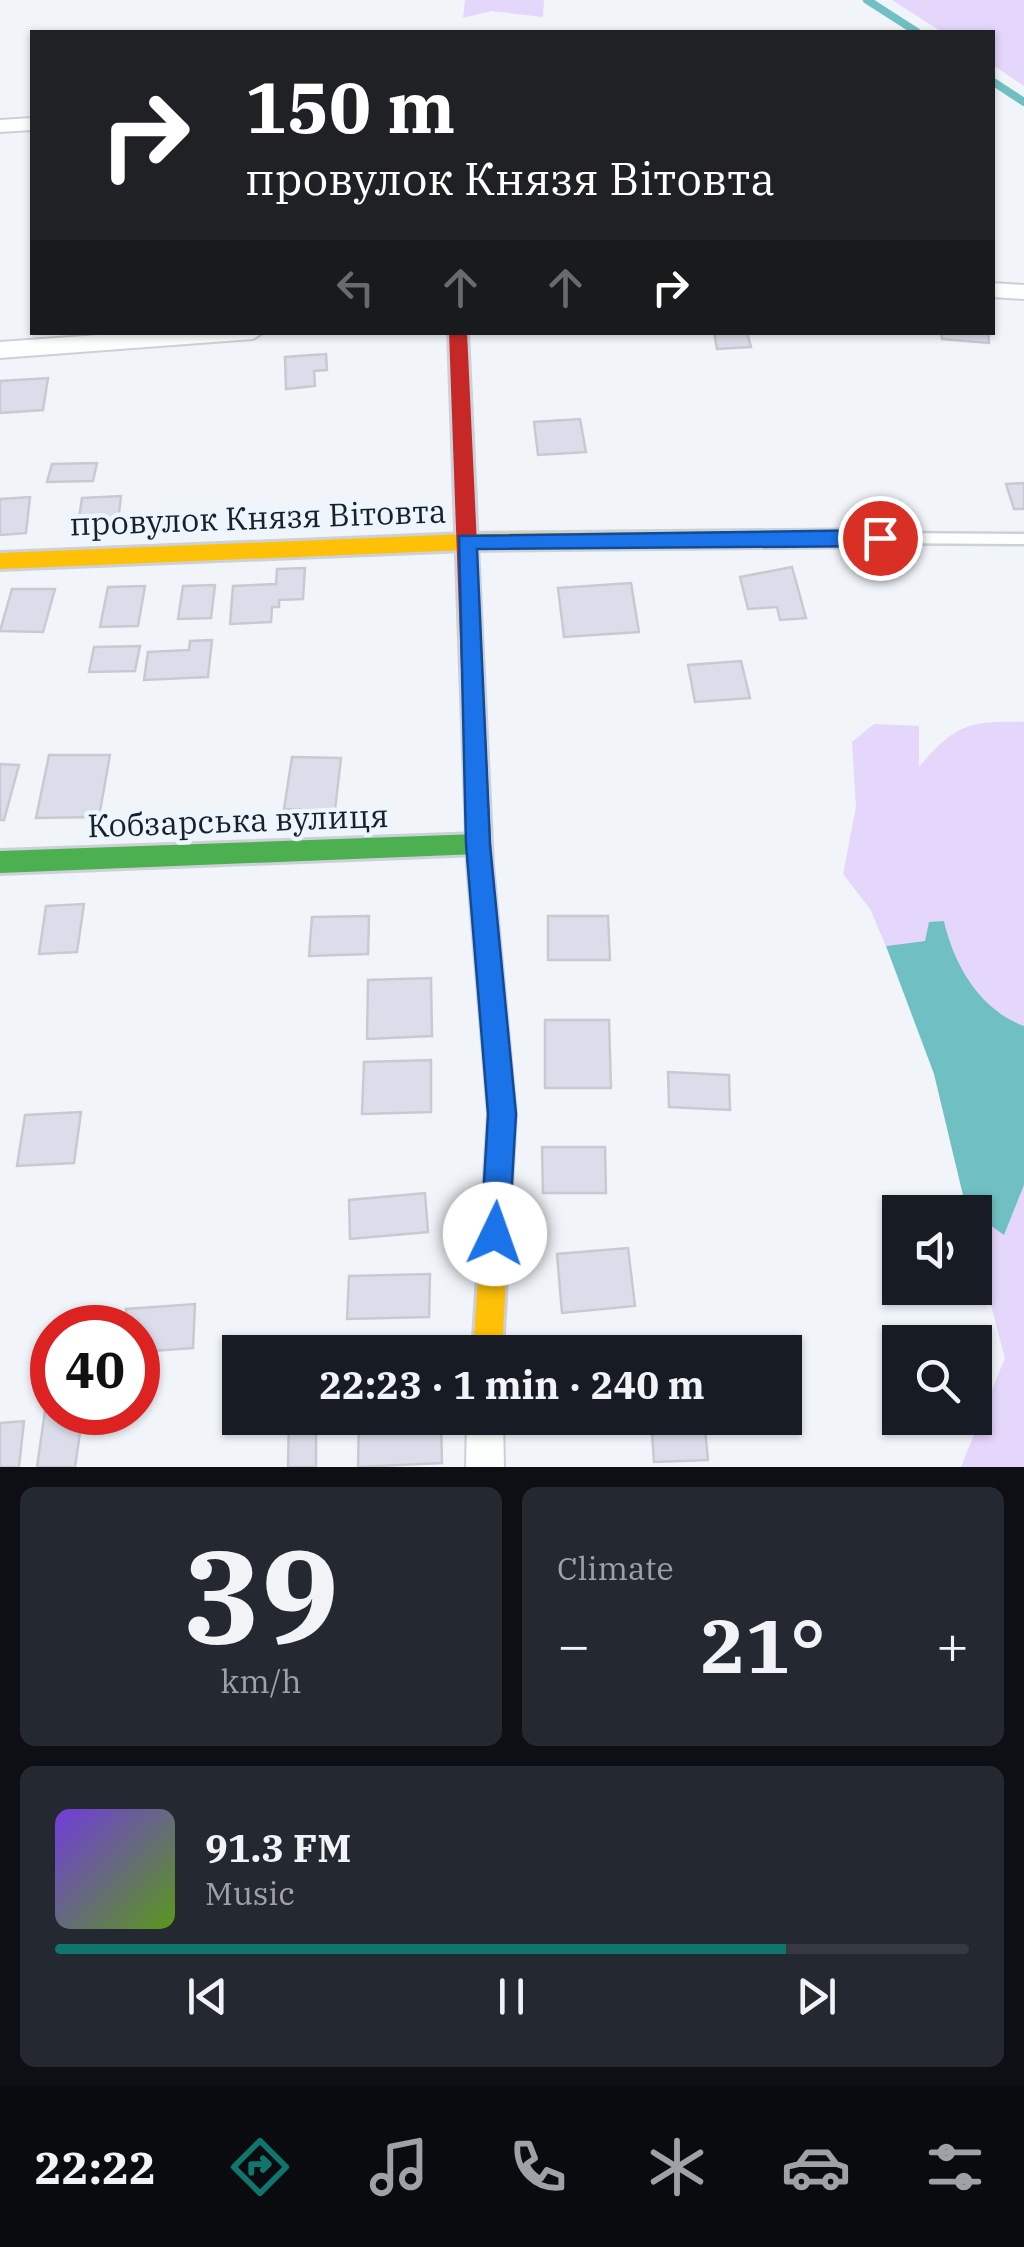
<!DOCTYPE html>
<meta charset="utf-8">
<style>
body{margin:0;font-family:"IBM Plex Serif",serif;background:#242831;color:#f1f3f6;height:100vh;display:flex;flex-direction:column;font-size:38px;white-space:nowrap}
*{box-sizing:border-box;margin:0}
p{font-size:32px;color:#9ea1a6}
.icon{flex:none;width:55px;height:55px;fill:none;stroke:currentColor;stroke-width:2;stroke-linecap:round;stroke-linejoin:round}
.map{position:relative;height:1467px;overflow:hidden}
.side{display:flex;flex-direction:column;gap:20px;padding:20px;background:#0d0f14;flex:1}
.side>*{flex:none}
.top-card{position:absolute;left:30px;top:30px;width:965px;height:305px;border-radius:0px;box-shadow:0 2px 8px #0004;background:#202124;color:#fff;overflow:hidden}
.fabs{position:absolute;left:882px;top:1195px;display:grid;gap:20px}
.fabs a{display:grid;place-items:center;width:110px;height:110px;border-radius:0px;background:#171b24;box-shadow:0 2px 8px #0004;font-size:50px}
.speed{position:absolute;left:30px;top:1305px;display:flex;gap:20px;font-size:50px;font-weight:700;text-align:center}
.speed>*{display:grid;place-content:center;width:130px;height:130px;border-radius:50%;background:#171b24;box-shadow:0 2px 8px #0004;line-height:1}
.speed .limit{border:15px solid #d22;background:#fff;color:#111}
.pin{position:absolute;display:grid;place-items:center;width:85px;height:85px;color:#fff;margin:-42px;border:5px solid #fff;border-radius:50%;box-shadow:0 2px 10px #0007}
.me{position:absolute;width:110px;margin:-55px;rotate:3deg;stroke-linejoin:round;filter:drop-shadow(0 0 8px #0008)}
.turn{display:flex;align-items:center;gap:35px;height:210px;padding:0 50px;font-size:45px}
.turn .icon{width:130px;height:130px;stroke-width:2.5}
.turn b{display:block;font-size:70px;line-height:85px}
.lanes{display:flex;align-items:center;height:95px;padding:0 50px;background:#0003;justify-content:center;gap:50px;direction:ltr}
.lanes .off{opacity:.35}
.big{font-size:75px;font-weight:700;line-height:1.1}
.side .card{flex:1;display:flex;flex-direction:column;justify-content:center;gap:15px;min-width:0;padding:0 35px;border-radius:15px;background:#242831}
.side .dial{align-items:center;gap:0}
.dial b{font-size:130px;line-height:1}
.song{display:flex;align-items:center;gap:30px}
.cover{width:120px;height:120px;border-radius:15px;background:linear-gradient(135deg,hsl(260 70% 55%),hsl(90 70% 35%))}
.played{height:10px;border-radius:5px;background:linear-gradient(90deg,#0f766e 80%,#363941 80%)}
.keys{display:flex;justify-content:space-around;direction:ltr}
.heat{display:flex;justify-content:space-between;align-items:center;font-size:55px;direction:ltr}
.side .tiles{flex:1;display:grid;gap:20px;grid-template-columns:1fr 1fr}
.card:last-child{grid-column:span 2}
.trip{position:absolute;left:222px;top:1335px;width:580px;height:100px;border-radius:0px;background:#171b24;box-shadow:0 2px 8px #0004;font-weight:700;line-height:100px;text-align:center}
.dock{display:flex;height:160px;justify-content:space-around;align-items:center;background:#090b0e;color:#9ea1a6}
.dock .icon{width:70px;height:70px}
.dock .active{color:#0f766e}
.dock b{font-size:45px;color:#f1f3f6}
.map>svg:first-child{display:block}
.green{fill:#e5d6fb}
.water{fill:#70c0c3}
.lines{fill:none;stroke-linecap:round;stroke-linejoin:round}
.stream{stroke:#70c0c3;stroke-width:8}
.building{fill:#dbdeea;stroke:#c8cad1;stroke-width:2.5}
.lane-casing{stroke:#ccd1d8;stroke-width:5}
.street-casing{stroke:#ccd1d8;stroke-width:4}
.fast-casing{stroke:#ccd1d8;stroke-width:6}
.slow-casing{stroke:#ccd1d8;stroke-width:6}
.jam-casing{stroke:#ccd1d8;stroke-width:6}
.lane{fill:#fdfefe;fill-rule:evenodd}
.street{fill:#fdfefe;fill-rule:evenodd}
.fast{fill:#4caf50;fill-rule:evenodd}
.slow{fill:#ffc107;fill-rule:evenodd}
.jam{fill:#c62828;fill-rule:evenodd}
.route{fill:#1a73e8;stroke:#114b97;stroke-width:2.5}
.labels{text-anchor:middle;stroke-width:9;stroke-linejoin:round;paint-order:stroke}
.street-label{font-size:32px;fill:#1a2028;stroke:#edf5fe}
</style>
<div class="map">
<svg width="1024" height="1467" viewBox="0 0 1024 1467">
<rect width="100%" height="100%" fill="#f1f5fa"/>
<g class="green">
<polygon points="465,0 544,0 543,17 492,11 463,18"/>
<polygon points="892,0 1024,0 1024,86 993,65 992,32 942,32"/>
<path d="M1024 722V1026C980 1010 954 966 944 921L926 941 886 946 870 909 843 874 856 807 852 742 874 724 919 726V767C954 725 969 720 1024 722Z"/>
<polygon points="1024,1185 1024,1467 961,1467 1005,1358 975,1246 975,1214 1004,1234"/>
</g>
<path class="water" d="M944 921C954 965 980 1010 1024 1026V1185L1004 1235 966 1208 934 1074 886 946 925 941 929 922Z"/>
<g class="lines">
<g class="stream">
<polyline points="867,0 917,32"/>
<polyline points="992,81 1024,102"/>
</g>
</g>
<g class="building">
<polygon points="714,332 747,332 751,347 717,349"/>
<polygon points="941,332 988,332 989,343 942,339"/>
<polygon points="326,354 327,370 314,371 315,386 286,389 285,357"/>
<polygon points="48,378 43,410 0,413 0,381"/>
<polygon points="580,419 586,452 538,455 534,422"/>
<polygon points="97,463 93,481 47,482 52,464"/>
<polygon points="1024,483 1024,509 1014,509 1006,484"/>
<polygon points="121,496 117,530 77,532 82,498"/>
<polygon points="30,497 26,533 0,535 0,499"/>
<polygon points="792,567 806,618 780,620 777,607 748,609 740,577"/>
<polygon points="305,568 303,599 279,600 279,607 272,607 271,622 230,624 233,586 276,584 277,569"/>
<polygon points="631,583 639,632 564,637 558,588"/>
<polygon points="215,585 211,618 178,619 183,586"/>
<polygon points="145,586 138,626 100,627 108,587"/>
<polygon points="12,589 55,589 43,632 0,631"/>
<polygon points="212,640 208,677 144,680 148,652 189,650 190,641"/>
<polygon points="140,646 135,671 89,672 94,647"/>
<polygon points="741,661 750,698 695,702 688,665"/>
<polygon points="49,755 110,755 99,817 36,818"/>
<polygon points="292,757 341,758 335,810 284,809"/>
<polygon points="0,764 19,765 4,820 0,820"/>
<polygon points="84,904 77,952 39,954 46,906"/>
<polygon points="369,916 368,954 309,956 312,917"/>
<polygon points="548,916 608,916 610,960 548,960"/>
<polygon points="431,978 432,1036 367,1039 368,980"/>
<polygon points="545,1020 609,1020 611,1088 545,1088"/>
<polygon points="431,1060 431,1112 362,1114 364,1062"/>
<polygon points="668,1072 729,1075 730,1110 669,1107"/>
<polygon points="81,1112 74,1163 17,1166 25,1115"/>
<polygon points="542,1147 605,1147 606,1193 543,1193"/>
<polygon points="425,1193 428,1232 350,1239 349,1200"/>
<polygon points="628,1248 635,1306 562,1313 557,1254"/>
<polygon points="430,1274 429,1317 347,1319 349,1276"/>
<polygon points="195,1304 193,1348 138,1352 138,1328 125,1328 126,1309"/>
<polygon points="48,1390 52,1390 52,1412 83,1412 75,1467 37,1467"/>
<polygon points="289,1418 335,1418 335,1429 316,1431 316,1467 288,1467"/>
<polygon points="359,1418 441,1418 442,1463 358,1467"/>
<polygon points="651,1418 704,1418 708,1460 654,1462"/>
<polygon points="24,1421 19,1467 0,1467 0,1423"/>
</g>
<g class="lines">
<defs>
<polygon id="lane" points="880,533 1024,534 1024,544 880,543 874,538"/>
<g id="street">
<polygon points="32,118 32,130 0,132 0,120"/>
<polygon points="992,283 1024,285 1024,299 992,297"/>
<polygon points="141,332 264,332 253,339 0,358 0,342"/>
<polygon points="467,1418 503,1418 504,1467 466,1467"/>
</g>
<polygon id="fast" points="478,834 486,837 490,844 486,851 478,854 0,873 0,851"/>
<g id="slow">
<polygon points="879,530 889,538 879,546 466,550 0,569 0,553 466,534"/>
<polygon points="480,854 488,857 492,865 515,1114 502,1352 473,1352 489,1114 468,865 472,857"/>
</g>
<polygon id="jam" points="449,332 467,332 492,865 488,873 480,876 472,873 468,865"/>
</defs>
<use href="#lane" class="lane-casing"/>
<use href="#street" class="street-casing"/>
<use href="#fast" class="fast-casing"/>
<use href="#slow" class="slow-casing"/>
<use href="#jam" class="jam-casing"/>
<use href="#lane" class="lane"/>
<use href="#street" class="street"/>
<use href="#fast" class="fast"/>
<use href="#slow" class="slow"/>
<use href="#jam" class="jam"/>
</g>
<polygon class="route" points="880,530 890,538 880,546 477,549 490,844 516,1114 509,1234 505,1244 495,1248 485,1244 481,1234 488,1114 466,844 459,536"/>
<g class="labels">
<g class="street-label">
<text transform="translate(258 518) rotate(-2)" y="11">провулок Князя Вітовта</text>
<text transform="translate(238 821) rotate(-2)" y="11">Кобзарська вулиця</text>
</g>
</g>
</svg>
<div class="fabs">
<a><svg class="icon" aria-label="sound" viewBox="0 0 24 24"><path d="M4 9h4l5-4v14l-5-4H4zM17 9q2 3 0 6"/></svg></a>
<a><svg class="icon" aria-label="search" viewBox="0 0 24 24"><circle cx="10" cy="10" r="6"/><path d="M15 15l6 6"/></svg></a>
</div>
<div class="speed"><div class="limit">40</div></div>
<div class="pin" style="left:880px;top:538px;background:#d93025"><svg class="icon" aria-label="arrive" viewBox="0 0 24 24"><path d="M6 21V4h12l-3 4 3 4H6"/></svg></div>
<svg class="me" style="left:495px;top:1234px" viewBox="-20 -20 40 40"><circle r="19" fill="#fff"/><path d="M0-13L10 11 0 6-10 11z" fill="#1a73e8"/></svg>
<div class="trip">22:23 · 1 min · 240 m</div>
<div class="top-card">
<div class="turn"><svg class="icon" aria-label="right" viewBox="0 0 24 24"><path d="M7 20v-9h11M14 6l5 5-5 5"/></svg><div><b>150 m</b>провулок Князя Вітовта</div></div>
<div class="lanes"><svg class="icon off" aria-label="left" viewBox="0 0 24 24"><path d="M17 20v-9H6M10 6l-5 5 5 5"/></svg><svg class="icon off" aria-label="ahead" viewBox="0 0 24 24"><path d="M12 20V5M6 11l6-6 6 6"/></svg><svg class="icon off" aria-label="ahead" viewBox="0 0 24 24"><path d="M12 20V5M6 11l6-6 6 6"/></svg><svg class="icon" aria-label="right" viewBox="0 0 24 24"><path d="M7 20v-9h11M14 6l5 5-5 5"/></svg></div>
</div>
</div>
<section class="side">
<div class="tiles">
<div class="card dial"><b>39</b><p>km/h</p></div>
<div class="card"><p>Climate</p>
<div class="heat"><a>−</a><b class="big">21°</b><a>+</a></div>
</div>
<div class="card">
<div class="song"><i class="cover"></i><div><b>91.3 FM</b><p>Music</p></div></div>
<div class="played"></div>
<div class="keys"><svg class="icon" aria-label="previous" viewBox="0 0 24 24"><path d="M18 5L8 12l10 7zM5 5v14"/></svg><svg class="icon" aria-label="pause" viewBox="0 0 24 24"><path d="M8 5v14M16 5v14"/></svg><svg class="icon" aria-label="next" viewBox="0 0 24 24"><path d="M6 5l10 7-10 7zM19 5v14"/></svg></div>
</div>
</div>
</section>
<nav class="dock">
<b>22:22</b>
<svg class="icon active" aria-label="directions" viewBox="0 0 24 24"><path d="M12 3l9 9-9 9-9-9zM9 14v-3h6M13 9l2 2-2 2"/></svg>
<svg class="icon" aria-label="music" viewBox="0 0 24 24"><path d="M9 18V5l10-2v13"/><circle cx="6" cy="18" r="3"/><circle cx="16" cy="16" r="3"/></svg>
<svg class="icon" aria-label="phone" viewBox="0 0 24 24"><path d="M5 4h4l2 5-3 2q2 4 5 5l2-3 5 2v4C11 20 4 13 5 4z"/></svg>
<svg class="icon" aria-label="climate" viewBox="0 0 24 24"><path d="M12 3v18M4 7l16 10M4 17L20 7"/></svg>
<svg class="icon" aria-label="car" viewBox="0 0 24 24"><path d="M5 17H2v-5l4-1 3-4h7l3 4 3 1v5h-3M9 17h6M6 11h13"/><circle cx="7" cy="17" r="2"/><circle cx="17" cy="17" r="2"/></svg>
<svg class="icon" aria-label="filters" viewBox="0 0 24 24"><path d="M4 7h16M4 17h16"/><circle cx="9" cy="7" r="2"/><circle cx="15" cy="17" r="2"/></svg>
</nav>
